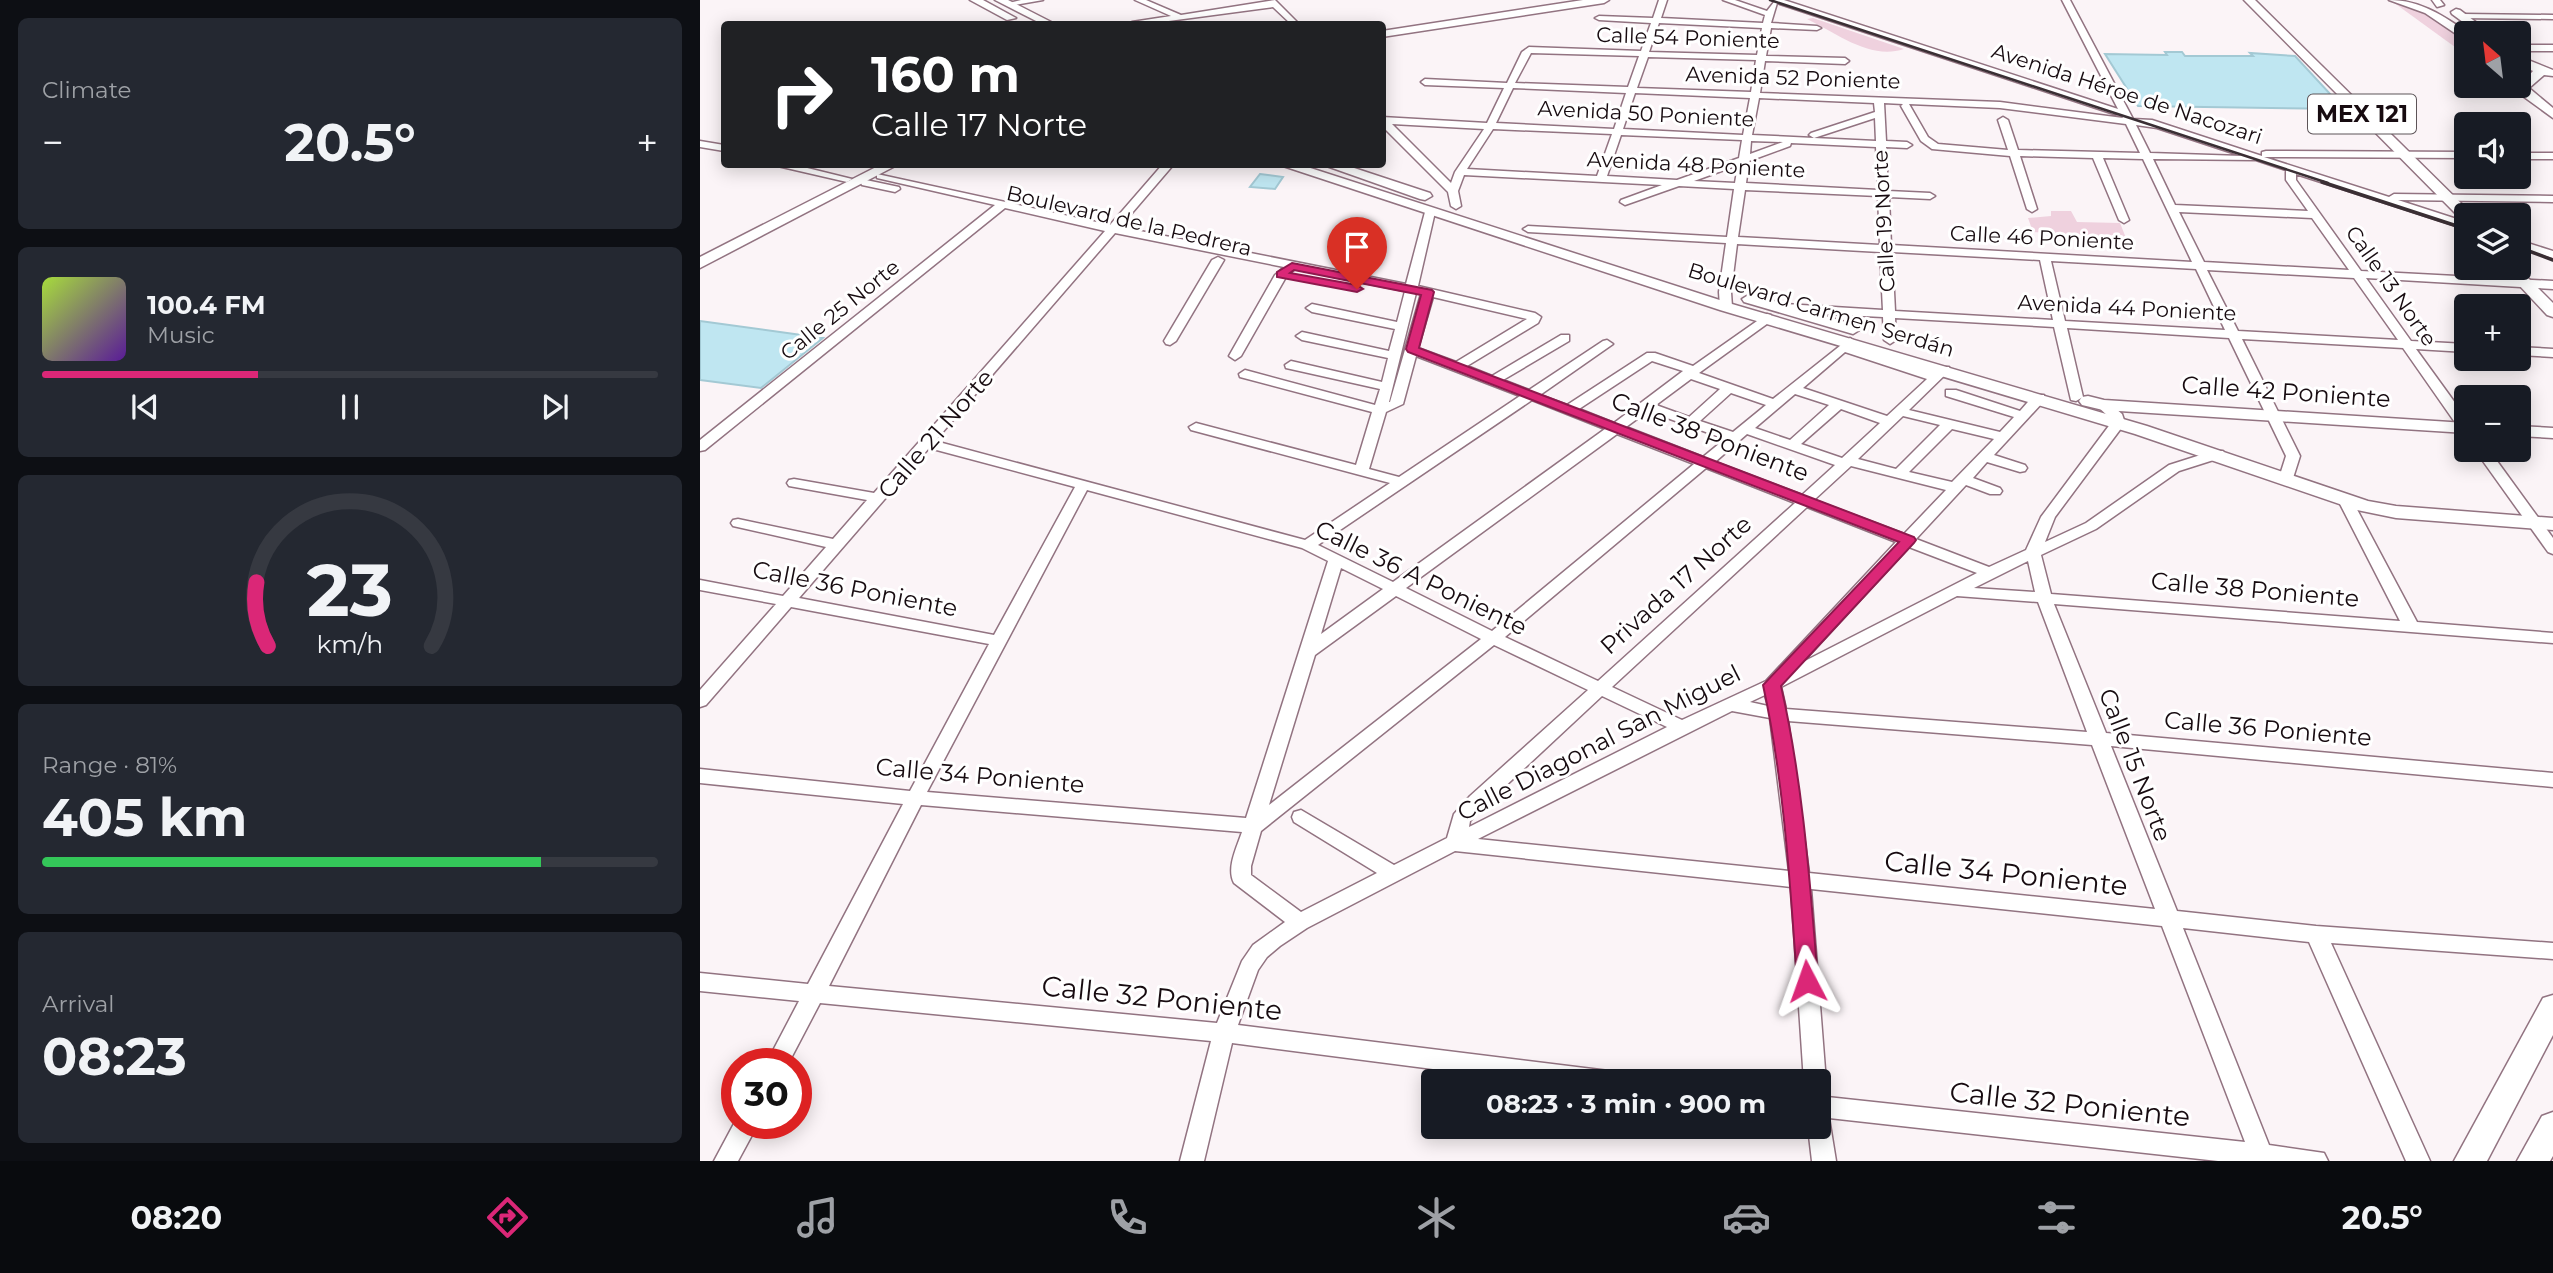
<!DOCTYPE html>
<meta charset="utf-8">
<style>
body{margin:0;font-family:Montserrat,sans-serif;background:#242831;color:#f1f3f6;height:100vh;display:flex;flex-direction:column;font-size:26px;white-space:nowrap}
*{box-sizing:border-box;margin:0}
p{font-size:23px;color:#9ea1a6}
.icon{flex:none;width:38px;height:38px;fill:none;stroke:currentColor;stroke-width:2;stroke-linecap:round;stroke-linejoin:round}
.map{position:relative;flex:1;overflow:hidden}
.panel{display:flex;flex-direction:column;gap:18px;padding:18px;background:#0d0f14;width:700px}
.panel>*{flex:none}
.hud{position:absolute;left:21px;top:21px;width:665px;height:147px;border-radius:7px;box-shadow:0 4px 18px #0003;background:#202124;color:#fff;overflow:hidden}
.needle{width:46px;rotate:332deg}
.tools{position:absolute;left:1754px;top:21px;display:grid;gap:14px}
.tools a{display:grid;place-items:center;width:77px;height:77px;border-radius:7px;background:#171b24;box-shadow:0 4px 18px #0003;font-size:35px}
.speed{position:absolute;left:21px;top:1048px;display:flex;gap:14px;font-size:35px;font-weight:700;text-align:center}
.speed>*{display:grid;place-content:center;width:91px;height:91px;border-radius:50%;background:#171b24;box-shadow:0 4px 18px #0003;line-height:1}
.speed .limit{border:10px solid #d22;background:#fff;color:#111}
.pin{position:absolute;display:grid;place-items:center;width:60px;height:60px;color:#fff;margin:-72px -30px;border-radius:50% 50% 50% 0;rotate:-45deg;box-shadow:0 0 7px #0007}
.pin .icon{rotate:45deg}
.me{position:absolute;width:77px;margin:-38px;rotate:356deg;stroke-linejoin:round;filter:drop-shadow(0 0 5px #0008)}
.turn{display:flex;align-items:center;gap:24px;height:147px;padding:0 35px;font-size:32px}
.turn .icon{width:91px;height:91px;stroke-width:2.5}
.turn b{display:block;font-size:49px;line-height:60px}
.big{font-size:52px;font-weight:700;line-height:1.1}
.panel .tile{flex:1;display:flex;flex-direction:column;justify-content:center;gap:10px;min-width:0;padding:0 24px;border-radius:10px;background:#242831}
.panel .dial{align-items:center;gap:0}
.dial svg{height:182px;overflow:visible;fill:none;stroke:#363941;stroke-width:7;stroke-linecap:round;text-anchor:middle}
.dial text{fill:#f1f3f6;stroke:none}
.song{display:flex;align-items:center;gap:21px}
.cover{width:84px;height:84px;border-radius:10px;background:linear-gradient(135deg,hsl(80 70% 55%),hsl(270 70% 35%))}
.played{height:7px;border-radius:4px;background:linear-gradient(90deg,#db2777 35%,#363941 35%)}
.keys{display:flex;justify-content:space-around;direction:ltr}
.heat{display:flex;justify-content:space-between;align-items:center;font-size:38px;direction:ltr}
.charge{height:10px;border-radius:5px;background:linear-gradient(90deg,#34c759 81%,#363941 0)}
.trip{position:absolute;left:721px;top:1069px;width:410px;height:70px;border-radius:7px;background:#171b24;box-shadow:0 4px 18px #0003;font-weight:700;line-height:70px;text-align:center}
.tab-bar{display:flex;height:112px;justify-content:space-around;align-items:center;background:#090b0e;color:#9ea1a6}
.tab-bar .icon{width:49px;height:49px}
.tab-bar .active{color:#db2777}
.tab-bar b{font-size:32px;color:#f1f3f6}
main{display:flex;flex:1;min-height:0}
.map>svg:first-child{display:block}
.green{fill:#efd1de}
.building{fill:#bfe6f1;stroke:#a3c9d4;stroke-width:2}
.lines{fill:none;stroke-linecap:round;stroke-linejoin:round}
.minor-casing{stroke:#927381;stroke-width:3}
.major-casing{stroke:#927381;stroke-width:3}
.minor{fill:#fff;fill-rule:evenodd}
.major{fill:#fff;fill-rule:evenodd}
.rail-far1{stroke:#3a2f34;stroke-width:2.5}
.rail{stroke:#3a2f34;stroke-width:3.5}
.route{fill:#db2777;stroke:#8e194d;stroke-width:2}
.labels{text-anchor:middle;stroke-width:6;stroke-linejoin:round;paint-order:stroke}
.far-street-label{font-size:21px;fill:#170b10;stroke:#fff}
.shield{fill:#fff;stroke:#5d5458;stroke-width:2}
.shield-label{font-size:23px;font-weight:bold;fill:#170b10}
.street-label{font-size:24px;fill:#170b10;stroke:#fff}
.near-street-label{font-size:28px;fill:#170b10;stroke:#fff}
</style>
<main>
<section class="panel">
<div class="tile"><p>Climate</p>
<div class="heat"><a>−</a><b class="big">20.5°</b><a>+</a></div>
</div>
<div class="tile">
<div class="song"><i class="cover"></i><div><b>100.4 FM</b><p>Music</p></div></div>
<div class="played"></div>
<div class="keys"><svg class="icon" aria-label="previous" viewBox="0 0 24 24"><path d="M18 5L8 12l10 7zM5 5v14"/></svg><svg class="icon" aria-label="pause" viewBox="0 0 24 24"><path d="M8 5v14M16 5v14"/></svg><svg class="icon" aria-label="next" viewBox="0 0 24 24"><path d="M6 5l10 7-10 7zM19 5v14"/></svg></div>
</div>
<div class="tile dial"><svg viewBox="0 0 100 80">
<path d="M14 69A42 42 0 1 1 86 69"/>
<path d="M14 69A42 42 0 0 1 9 41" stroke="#db2777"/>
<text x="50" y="56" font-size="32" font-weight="700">23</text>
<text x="50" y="72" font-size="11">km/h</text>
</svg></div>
<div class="tile"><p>Range · 81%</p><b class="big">405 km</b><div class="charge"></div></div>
<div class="tile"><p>Arrival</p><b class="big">08:23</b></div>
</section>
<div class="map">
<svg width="1853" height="1161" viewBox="0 0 1853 1161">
<rect width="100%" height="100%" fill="#fbf4f7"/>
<g class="green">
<polygon points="1693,2 1733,15 1766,39 1766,55"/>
<path d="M1113 18 1204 49C1170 60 1138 34 1107 19Z"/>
<polygon points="1351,211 1371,211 1377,222 1420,223 1426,238 1333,232 1328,218 1351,216"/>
</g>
<g class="building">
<polygon points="1465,52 1482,52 1485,56 1553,56 1550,53 1595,56 1644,109 1438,106 1405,54 1467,55"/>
<polygon points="560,174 583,177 575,189 550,187"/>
<polygon points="0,321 116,337 123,338 61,388 0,380"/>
</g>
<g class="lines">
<defs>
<g id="minor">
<polygon points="321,0 343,0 309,6 305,4"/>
<polygon points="435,0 446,0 481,15 575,0 599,24 591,24 573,7 446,24 428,24 432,22 471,16"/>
<path d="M959 0H967L961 18 1063 23 1065 15 1023 0H1035L1067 11 1074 2 1072 0H1084L1418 109 1362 0H1370L1433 119 1452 120 1562 156V152L1566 151 1766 152V158L1564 157 1689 197 1694 194 1853 196V202L1698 200 1766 222V229L1596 174V180L1661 271 1853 281V289L1666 278 1711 341 1766 344V352L1716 349 1766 418V432L1761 431 1703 348 1542 339 1600 456 1593 478 1586 482 1579 478 1586 456 1529 338 1367 328 1383 397 1376 401 1371 400 1354 327 1195 318 1196 340 1190 344 1184 340 1183 317 1085 312 1079 308 1085 304 1183 310 1180 252 1037 244 1031 292 1032 307 1026 311 1020 307 1019 292 1026 243 828 232 823 229 828 226 1027 237 1034 189 979 186 925 205 920 202 921 200 962 185 764 175 758 191 761 206 756 209 751 206 748 192 682 126V117L787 123 804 88 725 85 721 82 725 79 807 83 822 52 829 47 941 51 951 23 899 20 895 18 899 16 953 18ZM1077 3 1414 114H1421L1423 118 1300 102 1060 93 1065 61 1145 64 1149 61 1145 58 1066 56 1071 28 1117 30 1121 28 1117 26 1071 23ZM959 23 1062 28 1057 55 949 52ZM831 53 939 56 928 87 815 83ZM948 57 1056 60 1051 92 937 88ZM813 88 926 93 914 129 796 123ZM935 93 1050 98 1043 135 923 129ZM1059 98 1174 103 1175 112 1111 133 1109 135 1114 138 1052 135ZM1184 103 1203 104 1201 106 1221 141 1232 149 1310 156 1327 209 1332 212 1337 209 1320 156 1393 158 1419 220 1424 223 1429 220 1403 158 1443 159 1492 262 1191 245 1189 197 1230 199 1235 196 1230 193 1188 191 1186 147 1207 148 1212 145 1207 142 1186 141ZM1209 104 1300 108 1426 124 1440 153 1318 150 1308 120 1303 117 1298 120 1308 150 1238 144 1228 137ZM1175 118 1176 141 1114 138 1117 137ZM692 124 784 129 755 172 751 183ZM1436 125 1457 128 1542 156 1450 153ZM793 129 912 134 897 176 767 169ZM921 135 1042 140 1039 158 977 180 907 176ZM1051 141 1083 142 1050 154ZM1091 143 1176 147 1178 190 1046 183 1049 161 1090 146ZM1453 159 1556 160 1586 170V180L1608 211 1475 205ZM1038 165 1035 183 994 181ZM1045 190 1178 196 1180 245 1038 237ZM1479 212 1612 218 1649 270 1504 262ZM1192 252 1340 260 1353 320 1195 311ZM1351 261 1496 269 1525 330 1365 321ZM1507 270 1654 278 1698 340 1538 331Z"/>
<polygon points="1732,0 1740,0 1744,5 1737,7"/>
<polygon points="1763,14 1853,15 1853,19 1760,18"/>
<rect x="1818" y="45" width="35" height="6"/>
<polygon points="0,141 24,145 24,151 0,147"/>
<rect x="1818" y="153" width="35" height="6"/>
<polygon points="69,164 91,164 152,179 147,182"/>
<path d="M463 164H474L420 227 706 284 725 212 734 210 735 212 718 286 835 313 841 317 838 323 767 366 792 376 861 335H869V341L803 380 829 390 903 341 907 340 913 344 840 395 867 405 947 353H955L993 366 1067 314 1071 315V321L999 373 1073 399 1150 338 1156 342 1152 347 1234 373 1239 367H1249L1250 370 1209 410 1300 432 1314 417 1246 396V390H1256L1320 411 1334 395H1344V401L1294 455 1325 465 1327 468 1325 471 1320 472 1287 462 1273 478 1300 488 1302 491 1300 494H1290L1266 485 1216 539 1289 567 1326 550 1341 517 1411 423 1410 418 1396 405 1398 402H1408L1422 414 1425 423 1355 517 1345 542 1386 523 1469 465 1513 451H1523L1525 454 1523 457 1479 471 1396 529 1341 555 1351 594 1700 621 1638 500 1645 496 1652 500 1717 622 1853 633V643L1354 604 1406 733 1853 773V787L1411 746 1477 911 1616 926 1853 943V959L1631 943 1730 1161H1706L1609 942 1483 928 1569 1145 1624 1153 1628 1161H1518L1129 1118 1136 1161H1112L1108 1127H1118V1096L1545 1142 1462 926 1111 889 1126 1082 1123 1089 1118 1091V1082H1104L1091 887 755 851 607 928 580 946 567 957 558 970 538 1025 917 1072 925 1075 928 1082H834L532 1043 504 1161H480L511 1041 120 1003 88 1064H66L99 1001 0 991V973L108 984 203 804 0 783V769L210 791 289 644 91 607 6 705 0 707V690L76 604 0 590V580L83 596 126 547 33 526 31 523 33 520 38 519 133 539 167 500 89 486 87 483 89 480 94 479 174 493 405 231 305 208 5 450 0 451V440L295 205 177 178V174L410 225ZM415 233 584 267 575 275 529 356 535 360 541 356 586 277 595 269 705 291 697 322 612 304 606 308 612 312 695 329 689 351 602 332 596 336 602 340 688 358 682 382 591 361 585 365 586 368 680 389 675 405 545 370 539 374 540 377 672 412 656 465 496 423 489 427 491 430 690 483 605 540 235 441ZM716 293 721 294 690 402H689ZM733 297 827 319 756 362 718 348ZM1145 352 1227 379 1187 416 1103 388ZM716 356 820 396 699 477 669 469 686 412 703 404ZM952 361 983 371 914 423 879 409ZM991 379 1020 389 989 417 956 405ZM1031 393 1066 405 1033 432 1000 421ZM1095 394 1129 405 1090 440 1055 428ZM832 400 905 429 693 582 618 545ZM1141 409 1180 423 1142 458 1101 444ZM948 411 1025 439 1003 457 926 427ZM1203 416 1240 425 1196 469 1158 459ZM1252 429 1294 439 1252 482 1209 472ZM917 434 994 464 792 631 706 588ZM1047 434 1135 465 1102 495 1015 462ZM229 448 375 487 294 635 99 598ZM1151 466 1246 490 1204 534 1114 500ZM1006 468 1095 503 898 681 805 637ZM387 490 602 548 628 561 546 818 227 792ZM1107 507 1196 542 1066 681 982 720 912 687ZM1209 547 1277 573 1103 662ZM1328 561 1335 592 1274 588ZM641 568 683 589 621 634ZM696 596 781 639 569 805 615 655ZM1257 596 1338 602 1387 732 1086 709 1081 687ZM794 645 888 690 770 796 754 814 747 838 694 865 601 810 594 812 592 817 594 822 677 873 601 912 551 875V866L561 831ZM1065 695 1068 706 1050 702ZM902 696 967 727 769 827 770 821 784 806ZM1032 711 1070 718 1089 871 778 839ZM1088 721 1392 745 1455 909 1109 873ZM221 805 542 832C537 847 526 868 534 883L585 922 553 945 542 961 517 1023 129 986Z"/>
<polygon points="166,180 199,187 200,189 195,192 162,185 161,183"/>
<polygon points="1818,240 1853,251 1853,258 1818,247"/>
<polygon points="518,257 524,260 476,341 470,345 466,344 464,341 512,260"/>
<polygon points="1818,347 1853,349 1853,357 1818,355"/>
<polygon points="1775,450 1789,450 1853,538 1853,554 1848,552"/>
<polygon points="37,1118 37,1124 58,1124 38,1161 14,1161"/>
</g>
<g id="major">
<polygon points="270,0 283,0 316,18 307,20"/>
<polygon points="295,0 308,0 355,24 342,24"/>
<polygon points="883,0 909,0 904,3 682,37 682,31"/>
<polygon points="1544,0 1555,0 1773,215 1766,215 1766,220 1761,219"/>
<path d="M1689 0C1721 0 1743 16 1769 33H1766V39L1762 38 1725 13Z"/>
<polygon points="1756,9 1760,10 1790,33 1778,33 1752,14 1751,12"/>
<polygon points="1818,56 1853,70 1853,76 1844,75 1829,88 1853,108 1853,118 1820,94 1817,88 1833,71 1818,64"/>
<polygon points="182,164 199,164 0,268 0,257"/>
<polygon points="577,164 598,164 1032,304 1447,426 1668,501 1696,506 1853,518 1853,530 1696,518 1657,510 1435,434 1020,310"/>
<polygon points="621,164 642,164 730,193 732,196 725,200 720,199"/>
<polygon points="1803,268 1818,268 1853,303 1853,317 1847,315"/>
<polygon points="1050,294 1159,326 1161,329 1153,334 1044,302 1042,299"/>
<polygon points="1388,396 1404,400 1766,423 1766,433 1403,410 1382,405 1379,401 1382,397"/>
<polygon points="1818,426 1853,428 1853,438 1818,436"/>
<polygon points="1853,995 1853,1035 1787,1161 1754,1161 1843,998"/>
<polygon points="1853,1112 1853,1156 1850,1161 1817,1161 1842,1116"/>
</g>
</defs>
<use href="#minor" class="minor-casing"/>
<use href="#major" class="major-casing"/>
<use href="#minor" class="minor"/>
<use href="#major" class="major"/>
<polyline class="rail-far1" points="1070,0 1628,183"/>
<g class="rail">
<polyline points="1622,182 1766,229"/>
<polyline points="1818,247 1853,260"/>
</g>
</g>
<path class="route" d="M592 263 732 290 734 292 719 348 1214 537 1216 540 1214 543 1081 686C1103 782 1110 883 1118 981L1115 987 1107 990 1100 987 1097 981C1090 883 1084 781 1063 685L1199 542 708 352 706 349 721 295 594 270 590 273 657 285 663 289 657 292 577 277V272Z"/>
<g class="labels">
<g class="far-street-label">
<text transform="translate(988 38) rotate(2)" y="7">Calle 54 Poniente</text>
<text transform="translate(1093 78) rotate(2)" y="7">Avenida 52 Poniente</text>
<text transform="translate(1427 94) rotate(18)" y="7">Avenida Héroe de Nacozari</text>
<text transform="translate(946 114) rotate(3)" y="7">Avenida 50 Poniente</text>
<text transform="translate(996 165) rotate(3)" y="7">Avenida 48 Poniente</text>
<text transform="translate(429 221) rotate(13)" y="7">Boulevard de la Pedrera</text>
<text transform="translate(1184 221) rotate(-93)" y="7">Calle 19 Norte</text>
<text transform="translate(1342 238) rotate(3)" y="7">Calle 46 Poniente</text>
<text transform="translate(1691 286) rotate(55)" y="7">Calle 13 Norte</text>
<text transform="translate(1427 308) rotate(3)" y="7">Avenida 44 Poniente</text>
<text transform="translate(140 310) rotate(-39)" y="7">Calle 25 Norte</text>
<text transform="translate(1121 310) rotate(17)" y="7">Boulevard Carmen Serdán</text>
</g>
<rect class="shield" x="1608" y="94.5" width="108" height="39" rx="5"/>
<g class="shield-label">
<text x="1662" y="122">MEX 121</text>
</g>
<g class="street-label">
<text transform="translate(1586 392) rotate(4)" y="8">Calle 42 Poniente</text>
<text transform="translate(236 434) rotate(-49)" y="8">Calle 21 Norte</text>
<text transform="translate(1010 437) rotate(21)" y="8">Calle 38 Poniente</text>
<text transform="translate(721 578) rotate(26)" y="8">Calle 36 A Poniente</text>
<text transform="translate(976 585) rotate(-42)" y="8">Privada 17 Norte</text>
<text transform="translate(155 589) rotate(11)" y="8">Calle 36 Poniente</text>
<text transform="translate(1555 590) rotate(5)" y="8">Calle 38 Poniente</text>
<text transform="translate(1568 729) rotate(5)" y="8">Calle 36 Poniente</text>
<text transform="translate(899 743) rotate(-27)" y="8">Calle Diagonal San Miguel</text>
<text transform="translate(1435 765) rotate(69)" y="8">Calle 15 Norte</text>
<text transform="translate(280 776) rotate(5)" y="8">Calle 34 Poniente</text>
</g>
<g class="near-street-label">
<text transform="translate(1306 873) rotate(6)" y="10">Calle 34 Poniente</text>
<text transform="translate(462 998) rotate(6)" y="10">Calle 32 Poniente</text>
<text transform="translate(1370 1104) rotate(6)" y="10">Calle 32 Poniente</text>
</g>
</g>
</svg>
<div class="tools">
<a><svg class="needle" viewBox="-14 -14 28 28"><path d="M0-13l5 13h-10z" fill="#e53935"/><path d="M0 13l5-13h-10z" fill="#9ea1a6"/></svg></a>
<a><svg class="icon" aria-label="sound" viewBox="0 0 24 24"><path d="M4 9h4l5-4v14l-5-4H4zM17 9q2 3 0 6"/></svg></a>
<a><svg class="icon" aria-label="layers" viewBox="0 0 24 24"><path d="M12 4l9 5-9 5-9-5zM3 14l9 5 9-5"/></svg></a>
<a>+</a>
<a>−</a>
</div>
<div class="speed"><div class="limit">30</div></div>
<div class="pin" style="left:657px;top:289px;background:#d93025"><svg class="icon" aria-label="arrive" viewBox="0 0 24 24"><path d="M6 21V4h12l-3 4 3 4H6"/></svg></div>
<svg class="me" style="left:1107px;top:981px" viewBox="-20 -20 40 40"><path d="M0-17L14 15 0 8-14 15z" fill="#db2777" stroke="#fff" stroke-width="4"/></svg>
<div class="trip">08:23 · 3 min · 900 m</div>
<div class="hud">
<div class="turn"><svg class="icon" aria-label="right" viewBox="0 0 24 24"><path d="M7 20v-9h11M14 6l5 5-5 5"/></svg><div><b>160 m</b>Calle 17 Norte</div></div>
</div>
</div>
</main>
<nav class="tab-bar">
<b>08:20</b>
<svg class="icon active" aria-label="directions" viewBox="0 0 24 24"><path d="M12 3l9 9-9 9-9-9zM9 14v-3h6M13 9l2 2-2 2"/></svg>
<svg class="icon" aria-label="music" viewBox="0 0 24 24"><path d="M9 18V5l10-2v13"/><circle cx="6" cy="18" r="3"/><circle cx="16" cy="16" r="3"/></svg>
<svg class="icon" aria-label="phone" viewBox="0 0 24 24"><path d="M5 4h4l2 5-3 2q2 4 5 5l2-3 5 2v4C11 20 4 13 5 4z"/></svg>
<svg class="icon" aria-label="climate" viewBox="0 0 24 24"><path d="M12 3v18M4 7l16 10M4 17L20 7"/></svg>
<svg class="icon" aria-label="car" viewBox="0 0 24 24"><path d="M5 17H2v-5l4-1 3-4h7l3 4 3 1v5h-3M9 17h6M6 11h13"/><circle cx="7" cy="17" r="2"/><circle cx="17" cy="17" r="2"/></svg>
<svg class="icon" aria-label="filters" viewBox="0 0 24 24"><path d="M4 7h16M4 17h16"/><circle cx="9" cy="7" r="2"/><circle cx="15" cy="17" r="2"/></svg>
<b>20.5°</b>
</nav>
